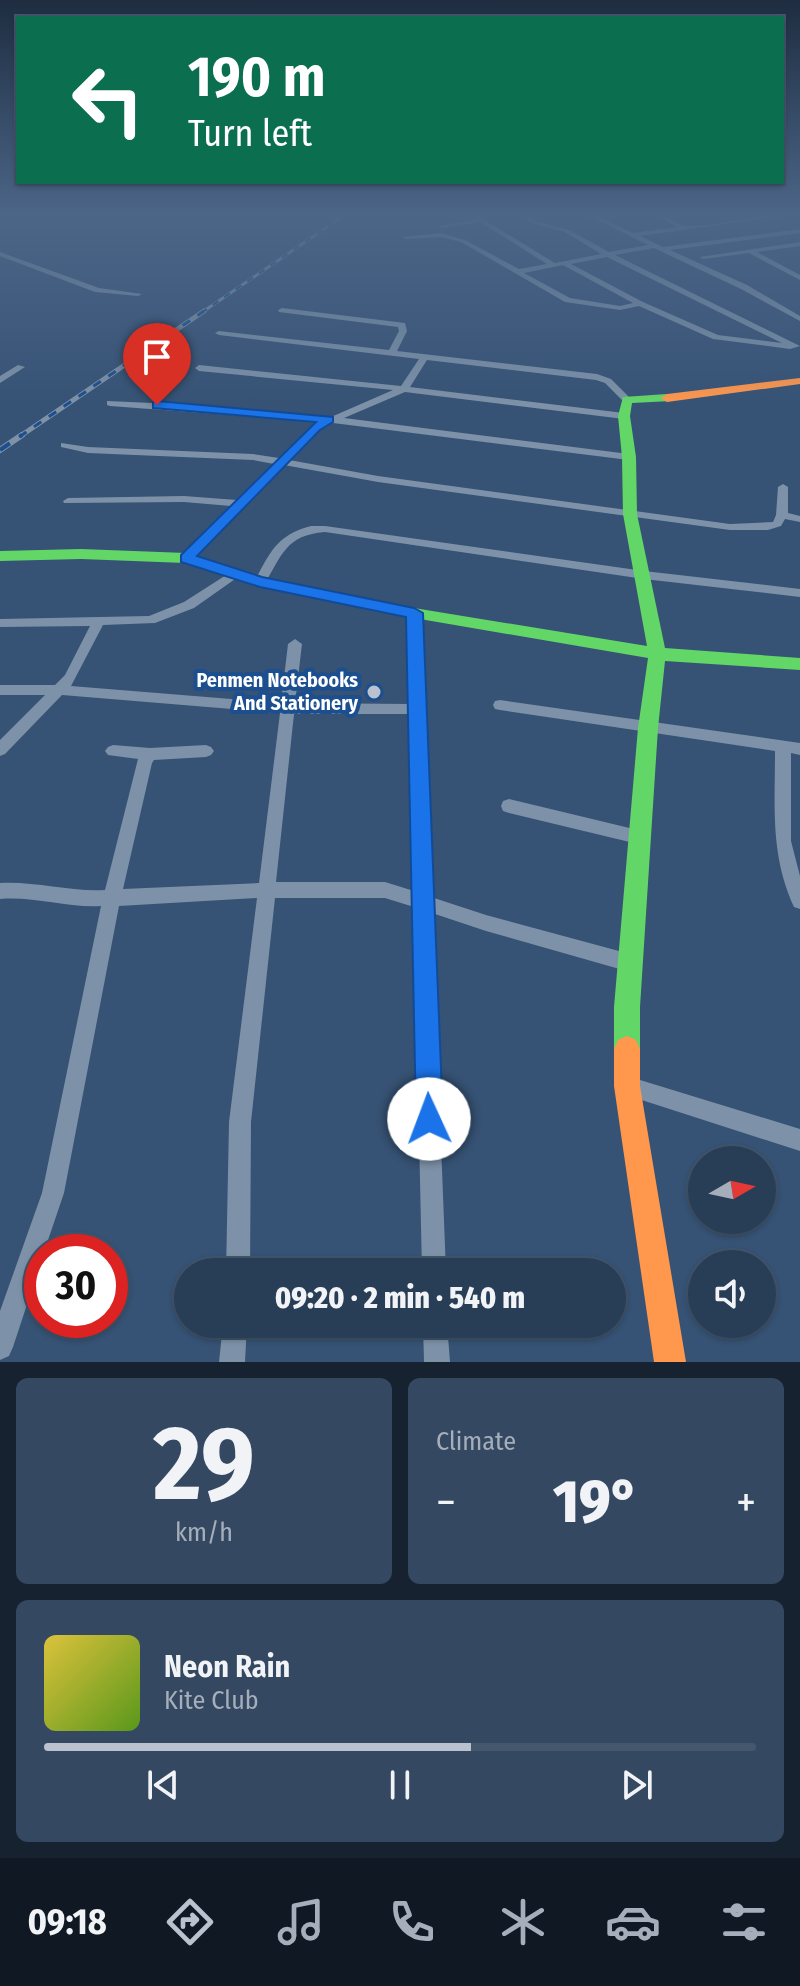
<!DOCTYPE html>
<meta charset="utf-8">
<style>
body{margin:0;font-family:"Fira Sans Condensed",sans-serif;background:#344961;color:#f1f3f6;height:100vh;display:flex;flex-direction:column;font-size:30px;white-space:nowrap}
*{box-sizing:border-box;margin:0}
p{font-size:26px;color:#a5aeba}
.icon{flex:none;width:44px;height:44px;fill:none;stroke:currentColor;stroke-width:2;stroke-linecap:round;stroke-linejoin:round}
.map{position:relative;height:1362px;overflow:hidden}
.panel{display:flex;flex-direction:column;gap:16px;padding:16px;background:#162230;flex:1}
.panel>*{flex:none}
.hud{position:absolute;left:16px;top:16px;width:768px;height:168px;border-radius:0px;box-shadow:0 2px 6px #0004,0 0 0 2px #44576d;background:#0b6e4f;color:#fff;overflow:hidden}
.needle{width:52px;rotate:81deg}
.controls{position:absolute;left:688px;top:1146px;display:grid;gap:16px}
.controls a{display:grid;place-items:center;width:88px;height:88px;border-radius:50%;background:#283e57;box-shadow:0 2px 6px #0004,0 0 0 2px #44576d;font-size:40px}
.speed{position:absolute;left:24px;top:1234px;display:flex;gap:16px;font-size:40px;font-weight:700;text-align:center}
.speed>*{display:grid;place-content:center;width:104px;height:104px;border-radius:50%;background:#283e57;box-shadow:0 2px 6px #0004,0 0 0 2px #44576d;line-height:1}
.speed .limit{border:12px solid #d22;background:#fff;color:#111}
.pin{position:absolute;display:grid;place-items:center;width:68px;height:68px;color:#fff;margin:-82px -34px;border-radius:50% 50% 50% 0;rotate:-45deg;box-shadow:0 0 8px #0007}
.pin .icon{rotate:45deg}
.me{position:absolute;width:88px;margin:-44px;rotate:358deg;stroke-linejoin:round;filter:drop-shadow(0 0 6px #0008)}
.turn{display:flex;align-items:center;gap:28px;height:168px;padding:0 40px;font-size:36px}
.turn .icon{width:104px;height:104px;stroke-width:2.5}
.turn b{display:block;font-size:56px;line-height:68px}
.big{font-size:60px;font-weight:800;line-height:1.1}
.panel .tile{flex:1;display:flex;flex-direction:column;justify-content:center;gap:12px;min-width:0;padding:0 28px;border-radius:12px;background:#344961}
.panel .dial{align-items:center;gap:0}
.dial b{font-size:104px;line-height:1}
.song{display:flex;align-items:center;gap:24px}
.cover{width:96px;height:96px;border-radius:12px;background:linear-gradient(135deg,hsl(50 70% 55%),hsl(90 70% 35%))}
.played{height:8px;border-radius:4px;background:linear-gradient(90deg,#b9c2ce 60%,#44576d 60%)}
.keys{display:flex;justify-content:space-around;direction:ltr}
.heat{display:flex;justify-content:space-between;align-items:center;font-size:44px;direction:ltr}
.panel .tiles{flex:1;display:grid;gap:16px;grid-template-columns:1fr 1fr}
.tile:last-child{grid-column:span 2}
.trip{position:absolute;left:174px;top:1258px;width:452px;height:80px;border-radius:40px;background:#283e57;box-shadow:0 2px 6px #0004,0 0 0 2px #44576d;font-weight:800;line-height:80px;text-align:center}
.menu{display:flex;height:128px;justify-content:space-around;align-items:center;background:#101923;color:#a5aeba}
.menu .icon{width:56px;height:56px}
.menu .selected{color:#b9c2ce}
.menu b{font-size:36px;color:#f1f3f6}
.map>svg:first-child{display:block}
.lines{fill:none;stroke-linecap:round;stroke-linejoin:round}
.street{fill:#7d92a8;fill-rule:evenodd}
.fast{fill:#63d668;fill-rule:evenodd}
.slow{fill:#ff974d;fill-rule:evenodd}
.rail-far2-casing{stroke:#7e92a7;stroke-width:3}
.rail-far1-casing{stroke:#7e92a7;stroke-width:5}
.rail-casing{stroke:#7e92a7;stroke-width:6}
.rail-far2{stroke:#1b4f8f;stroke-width:2;stroke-dasharray:7;stroke-linecap:butt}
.rail-far1{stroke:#1b4f8f;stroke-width:3;stroke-dasharray:9;stroke-linecap:butt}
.rail{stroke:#1b4f8f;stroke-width:4;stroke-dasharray:12;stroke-linecap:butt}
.route{fill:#1a73e8;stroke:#114b97;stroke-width:2}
.poi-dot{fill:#b9c2ce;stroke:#1b4f8f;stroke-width:3}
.labels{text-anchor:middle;stroke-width:8;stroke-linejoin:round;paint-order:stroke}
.poi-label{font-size:20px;font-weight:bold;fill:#fff;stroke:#1b4f8f;text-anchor:end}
</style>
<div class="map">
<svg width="800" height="1362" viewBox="0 0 800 1362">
<rect width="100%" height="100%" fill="#365274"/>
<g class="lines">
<g class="street">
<path d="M473 214H479L483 219 555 263 601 254 565 232 531 223 522 214H528L535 221 569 230 609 252 648 245 585 214H593L633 233 677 227 653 214C666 214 676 225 688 226 723 226 759 214 795 214L640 236 663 247 800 229V233L670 250 747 285 800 316V321L741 289 654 248 615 255 800 346 790 349 713 339 639 306 620 310 565 302 461 242 441 237 406 239 403 237 441 233 465 240 519 269 547 264 480 222 442 228 439 226 477 219ZM607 257 782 343 718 335 643 302 571 264ZM563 265 633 303 620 306 570 298 524 273Z"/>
<polygon points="618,214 627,214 624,216"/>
<polygon points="800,242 800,246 757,252 800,275 800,280 749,253 703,259 700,257"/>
<polygon points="0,252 99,288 142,294 138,296 95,292 0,256"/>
<polygon points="282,308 405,323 407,331 397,351 597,374 611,379 632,400 624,402 605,383 596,380 427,360 410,387 624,413 629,416 624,419 405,392 344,418 629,454 634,457 629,460 333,423 319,429 289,460 378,476 730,524 773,522 776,515 778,487 783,484 788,487 788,513 800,516 800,522 785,519 781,526 768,530 730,530 378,482 284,465 190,561 186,562 180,558 182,555 231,506 184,502 64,503 63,501 68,498 184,496 237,500 274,464 253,460 88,453 61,447 61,443 88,447 253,454 279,458 313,425 320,422 110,406 107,405 107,401 175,404 331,417 393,390 199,371 195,368 199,365 401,386 419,359 219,335 215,333 219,331 389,350 399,331 398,327 279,312 278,310"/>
<polygon points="18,365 25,367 0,383 0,376"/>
<path d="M311 526H325L644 571 800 589V597L644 579 325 532C286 535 282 555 264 585H256L254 582C270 553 276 535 311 526Z"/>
<path d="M234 570 240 574 238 577 194 608 155 623 103 625 71 686 281 703 288 644 295 639 302 644 295 703 410 704 408 613 414 609 419 610 431 897 486 915 630 954 637 957 639 963 637 969 630 972 486 931 432 913 446 1272H422L414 907 385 898H275L251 1122 250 1272H226L229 1122 257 898 119 906 64 1193 44 1252H42V1259L13 1347 9 1356 0 1360V1311L42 1193 101 906C67 908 34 896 0 899V883C35 881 70 892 105 890L138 759 108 755 105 751 108 747 113 745 150 748 206 745 211 747 214 751 211 755 206 757 154 760 152 763 123 889 259 883 280 713 62 695 5 754 0 756V740L45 695H0V685H55L65 675 90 626 0 627V619L149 616 184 602ZM294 714H410L414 891 385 882H276Z"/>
<path d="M500 700 800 743V755L791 753V841L800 876V909L794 907C770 855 775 806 775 751L500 710 495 709 493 705 495 701Z"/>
<polygon points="509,799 642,831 648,833 650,838 648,843 642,845 509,813 503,811 501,806 503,801"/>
<polygon points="627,1076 800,1129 800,1151 620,1093 617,1086 620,1079"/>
<polygon points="223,1324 247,1324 245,1362 219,1362"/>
<polygon points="423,1324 447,1324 450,1362 424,1362"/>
</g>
<polygon class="fast" points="667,394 671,395 671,401 632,403 630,416 636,457 637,514 665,648 800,658 800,670 665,661 658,728 640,1007 640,1049 636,1058 627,1062 618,1058 614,1049 614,1007 638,728 648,658 414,618 260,587 185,563 81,559 0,561 0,551 81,549 186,553 263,577 414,608 647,646 623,514 622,457 618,416 623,397"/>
<g class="slow">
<polygon points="800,378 800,384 667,402 661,398 667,394"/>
<polygon points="627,1036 636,1040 640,1049 640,1086 686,1362 654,1362 614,1086 614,1049 618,1040"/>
</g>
<defs>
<polyline id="rail-far2" points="201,313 346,214"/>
<polyline id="rail-far1" points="19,437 204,311"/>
<polyline id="rail" points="0,450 22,435"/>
</defs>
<use href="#rail-far2" class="rail-far2-casing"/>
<use href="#rail-far1" class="rail-far1-casing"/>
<use href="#rail" class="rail-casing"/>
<use href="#rail-far2" class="rail-far2"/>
<use href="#rail-far1" class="rail-far1"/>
<use href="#rail" class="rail"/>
</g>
<linearGradient id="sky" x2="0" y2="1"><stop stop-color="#1e2d40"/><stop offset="0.53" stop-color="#4c6688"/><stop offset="1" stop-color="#4c6688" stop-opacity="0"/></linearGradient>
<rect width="800" height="405" fill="url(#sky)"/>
<polygon class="route" points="157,401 333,417 333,422 320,430 197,556 262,577 414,608 423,613 443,1119 439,1128 429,1132 420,1128 416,1119 406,617 260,587 181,562 181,555 316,422 153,408 153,402"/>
<circle class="poi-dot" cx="374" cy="692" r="8"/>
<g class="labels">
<g class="poi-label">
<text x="358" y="687">Penmen Notebooks<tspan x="358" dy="23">And Stationery</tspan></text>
</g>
</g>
</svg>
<div class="controls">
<a><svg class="needle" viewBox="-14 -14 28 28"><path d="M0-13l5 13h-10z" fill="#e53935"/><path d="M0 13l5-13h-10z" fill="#a5aeba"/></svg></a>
<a><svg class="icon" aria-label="sound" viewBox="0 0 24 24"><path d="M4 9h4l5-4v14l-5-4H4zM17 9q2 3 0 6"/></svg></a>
</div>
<div class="speed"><div class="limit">30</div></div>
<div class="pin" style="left:157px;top:405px;background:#d93025"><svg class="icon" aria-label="arrive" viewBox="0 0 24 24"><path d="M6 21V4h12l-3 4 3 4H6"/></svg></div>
<svg class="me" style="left:429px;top:1119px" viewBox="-20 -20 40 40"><circle r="19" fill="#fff"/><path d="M0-13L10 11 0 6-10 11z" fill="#1a73e8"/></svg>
<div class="trip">09:20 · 2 min · 540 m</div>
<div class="hud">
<div class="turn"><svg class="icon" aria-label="left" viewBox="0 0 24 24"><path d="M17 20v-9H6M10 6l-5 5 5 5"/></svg><div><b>190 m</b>Turn left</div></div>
</div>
</div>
<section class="panel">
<div class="tiles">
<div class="tile dial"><b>29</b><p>km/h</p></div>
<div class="tile"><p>Climate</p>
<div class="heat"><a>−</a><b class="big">19°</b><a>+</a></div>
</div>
<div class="tile">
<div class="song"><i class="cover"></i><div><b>Neon Rain</b><p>Kite Club</p></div></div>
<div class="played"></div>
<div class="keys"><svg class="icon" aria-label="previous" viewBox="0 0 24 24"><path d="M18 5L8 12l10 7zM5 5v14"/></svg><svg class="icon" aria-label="pause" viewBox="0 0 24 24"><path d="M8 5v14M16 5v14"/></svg><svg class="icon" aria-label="next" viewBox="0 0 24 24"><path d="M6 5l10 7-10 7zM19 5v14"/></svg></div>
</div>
</div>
</section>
<nav class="menu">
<b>09:18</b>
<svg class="icon selected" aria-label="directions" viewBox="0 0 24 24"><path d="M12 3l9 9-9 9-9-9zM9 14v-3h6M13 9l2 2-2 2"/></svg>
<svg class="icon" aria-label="music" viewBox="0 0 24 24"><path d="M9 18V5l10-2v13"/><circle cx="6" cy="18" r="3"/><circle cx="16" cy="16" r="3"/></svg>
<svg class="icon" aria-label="phone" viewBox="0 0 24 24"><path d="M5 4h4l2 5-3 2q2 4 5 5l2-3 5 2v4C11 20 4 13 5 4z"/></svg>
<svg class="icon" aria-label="climate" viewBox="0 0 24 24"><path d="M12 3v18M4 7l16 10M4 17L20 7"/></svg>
<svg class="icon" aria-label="car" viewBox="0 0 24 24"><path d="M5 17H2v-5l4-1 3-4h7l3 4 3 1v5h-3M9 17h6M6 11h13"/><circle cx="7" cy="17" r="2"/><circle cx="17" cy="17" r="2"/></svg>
<svg class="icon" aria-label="filters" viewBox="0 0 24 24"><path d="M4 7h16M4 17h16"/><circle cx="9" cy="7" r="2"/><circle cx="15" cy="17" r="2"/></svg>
</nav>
